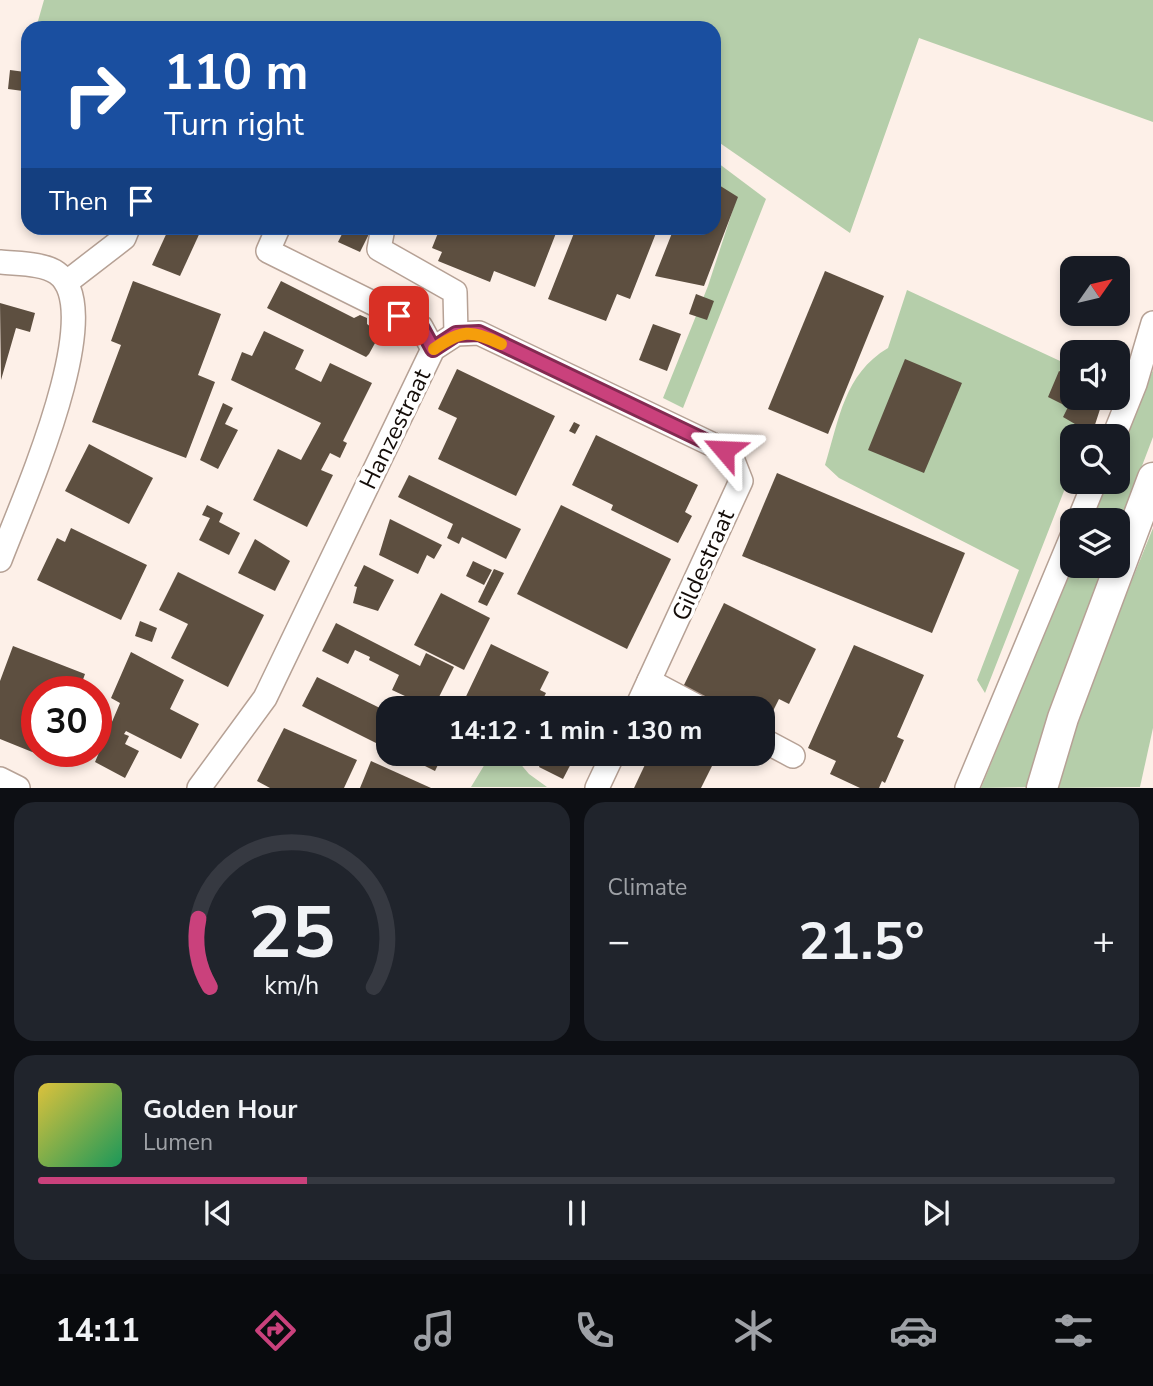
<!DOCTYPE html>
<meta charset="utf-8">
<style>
body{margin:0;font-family:"Nunito Sans",sans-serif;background:#20242c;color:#f1f3f6;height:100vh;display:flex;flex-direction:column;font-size:26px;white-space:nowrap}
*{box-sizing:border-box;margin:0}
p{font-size:23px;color:#9ea1a6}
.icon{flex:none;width:38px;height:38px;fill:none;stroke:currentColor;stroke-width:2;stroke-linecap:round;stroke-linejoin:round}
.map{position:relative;height:788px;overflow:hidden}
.drawer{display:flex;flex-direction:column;gap:14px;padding:14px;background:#0d0f14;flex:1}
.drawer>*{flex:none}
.hud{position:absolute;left:21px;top:21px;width:700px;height:214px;border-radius:21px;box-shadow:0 4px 10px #0003;background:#1a4fa0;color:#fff;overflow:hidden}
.needle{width:46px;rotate:56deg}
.buttons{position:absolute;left:1060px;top:256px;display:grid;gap:14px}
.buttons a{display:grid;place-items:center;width:70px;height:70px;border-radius:14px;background:#171b24;box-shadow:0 4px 10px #0003;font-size:35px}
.speed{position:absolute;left:21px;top:676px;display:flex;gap:14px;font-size:35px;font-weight:700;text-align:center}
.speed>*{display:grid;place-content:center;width:91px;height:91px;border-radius:50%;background:#171b24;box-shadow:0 4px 10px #0003;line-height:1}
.speed .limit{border:10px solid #d22;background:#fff;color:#111}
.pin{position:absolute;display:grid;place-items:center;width:60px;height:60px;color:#fff;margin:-30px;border-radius:14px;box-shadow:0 4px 10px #0006}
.me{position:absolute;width:77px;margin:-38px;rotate:296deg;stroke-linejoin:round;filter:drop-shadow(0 0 5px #0008)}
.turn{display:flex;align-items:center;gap:24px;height:147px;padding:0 28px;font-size:32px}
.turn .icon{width:91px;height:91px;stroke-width:2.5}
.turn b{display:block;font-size:49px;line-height:60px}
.then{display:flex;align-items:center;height:66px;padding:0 28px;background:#0003;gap:14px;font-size:26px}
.big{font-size:52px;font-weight:700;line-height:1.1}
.drawer .card{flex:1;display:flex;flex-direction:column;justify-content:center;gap:10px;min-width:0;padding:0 24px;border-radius:21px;background:#20242c}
.drawer .dial{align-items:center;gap:0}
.dial svg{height:182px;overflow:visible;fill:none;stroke:#363941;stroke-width:7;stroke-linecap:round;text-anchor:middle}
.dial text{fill:#f1f3f6;stroke:none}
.song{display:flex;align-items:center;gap:21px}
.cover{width:84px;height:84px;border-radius:10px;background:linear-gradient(135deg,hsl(50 70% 55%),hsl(150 70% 35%))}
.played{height:7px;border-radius:4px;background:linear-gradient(90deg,#ca417c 25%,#363941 25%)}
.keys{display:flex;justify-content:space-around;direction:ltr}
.heat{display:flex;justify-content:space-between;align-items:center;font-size:38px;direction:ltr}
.drawer .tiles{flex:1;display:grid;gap:14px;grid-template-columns:1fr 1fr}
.card:last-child{grid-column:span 2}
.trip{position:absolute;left:376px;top:696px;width:399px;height:70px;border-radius:21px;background:#171b24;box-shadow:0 4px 10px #0003;font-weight:700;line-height:70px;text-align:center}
.menu{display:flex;height:112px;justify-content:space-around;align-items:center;background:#090b0e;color:#9ea1a6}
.menu .icon{width:49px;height:49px}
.menu .on{color:#ca417c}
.menu b{font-size:32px;color:#f1f3f6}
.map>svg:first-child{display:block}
.green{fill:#b5ceaa}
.building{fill:#5d4f40}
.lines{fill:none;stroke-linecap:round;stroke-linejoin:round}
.minor-casing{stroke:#b6a195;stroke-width:26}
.major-casing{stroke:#b6a195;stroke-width:33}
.minor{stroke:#fff;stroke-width:23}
.major{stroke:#fff;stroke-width:30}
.route-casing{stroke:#832a51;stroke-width:18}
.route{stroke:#ca417c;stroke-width:12}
.slow{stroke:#f59e0b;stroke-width:12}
.labels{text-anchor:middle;stroke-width:7;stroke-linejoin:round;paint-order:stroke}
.street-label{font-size:24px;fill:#130c08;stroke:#fff}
</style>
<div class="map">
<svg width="1153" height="788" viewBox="0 0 1153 788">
<rect width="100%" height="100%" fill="#fdf0e8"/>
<g class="green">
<polygon points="44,0 1153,0 1153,122 919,38 850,233 714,139 714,28 36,28"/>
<polygon points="714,160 766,199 683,408 663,398 708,286 737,197 714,184"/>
<path d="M907 290 1073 367V397H1101L1085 436H1073V468L985 693 977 680 1019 570 839 478 825 465C839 420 844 374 888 348Z"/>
<polygon points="1153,370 1153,437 1118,529 1118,520 1091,520 1107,481 1118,481 1118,453"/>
<polygon points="1153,528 1153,728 1140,787 1055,788 1099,662"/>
<polygon points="1073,563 1105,565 1028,787 981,788"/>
<polygon points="491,754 512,754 529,774 547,787 471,787"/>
</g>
<g class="building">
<polygon points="25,67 28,68 28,100 22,99 23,91 8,89 10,70 25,72"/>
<polygon points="714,182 738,197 704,286 655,276 674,228 714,228"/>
<polygon points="55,228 78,228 75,235"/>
<polygon points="169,228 202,228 180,276 152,265"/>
<polygon points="345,228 372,228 360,252 338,242"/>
<polygon points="440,228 558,228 535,287 494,271 490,282 438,261 442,252 432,248"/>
<polygon points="576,228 658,228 630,299 617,294 606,321 548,299"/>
<polygon points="825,271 884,296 828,434 768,409"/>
<polygon points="133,281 221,314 198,375 215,382 186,458 92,422 121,345 111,341"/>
<polygon points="281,281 354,318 360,315 367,318 367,324 380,334 369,354 366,357 267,308"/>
<polygon points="696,294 714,301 707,320 689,314"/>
<polygon points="0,303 35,313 30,332 16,328 1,380"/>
<polygon points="653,324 681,334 667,371 639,360"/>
<polygon points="264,331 304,350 295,369 321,382 330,363 372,383 343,441 347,443 340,458 330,453 321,470 333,475 307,527 253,500 278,449 301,460 321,423 231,380 242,352 252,356"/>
<polygon points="905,359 962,383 924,473 868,450"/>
<polygon points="457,369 555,416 516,496 438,459 457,418 438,409"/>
<polygon points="1059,371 1071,376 1064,392 1102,403 1092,434 1063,417 1068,407 1048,397"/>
<polygon points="223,403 233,408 225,424 238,430 218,469 200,460"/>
<polygon points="574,422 580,425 575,434 569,431"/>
<polygon points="596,435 698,485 685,512 692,516 678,543 611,510 613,505 572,485"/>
<polygon points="89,444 153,478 129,524 65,491"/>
<polygon points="777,473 965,553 932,633 742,556"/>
<polygon points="409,475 521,529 506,559 462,537 459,544 447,538 453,524 398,497"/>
<polygon points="207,505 223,513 219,522 240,533 229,555 199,540 210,518 202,515"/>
<polygon points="561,505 671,559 627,649 517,594"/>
<polygon points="390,519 442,545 434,559 427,555 418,574 379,555"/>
<polygon points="71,528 147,565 121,620 37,580 57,538 65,542"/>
<polygon points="255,539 290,561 275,591 238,573"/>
<polygon points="473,561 492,570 484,585 466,576"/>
<polygon points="364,565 394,580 378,611 353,603 357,587 354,586"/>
<polygon points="494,569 504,573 487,606 478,602"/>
<polygon points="178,572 264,615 228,687 171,658 188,624 159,610"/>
<polygon points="441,593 490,618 464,670 414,645"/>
<polygon points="724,603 816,649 789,704 779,699 765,727 763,709 728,709 683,687"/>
<polygon points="140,621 157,628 152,642 135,636"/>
<polygon points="336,623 420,666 426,653 454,667 433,709 392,690 399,675 369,660 370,657 355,650 348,664 322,651"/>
<polygon points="491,644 549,672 540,690 546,693 538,709 460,709"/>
<polygon points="854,645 924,675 897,737 904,740 885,783 882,781 879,788 860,788 830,774 836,761 808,748"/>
<polygon points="13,646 85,674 79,691 37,691 37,751 56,751 52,760 0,739 0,681"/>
<polygon points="131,652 184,680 170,709 199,724 181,759 126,731 124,734 129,736 125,744 139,751 125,778 95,762 120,703 111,698"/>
<polygon points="317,677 388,712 388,749 302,706"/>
<polygon points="284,728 357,760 344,788 270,788 257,781"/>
<polygon points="401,754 443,754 435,771"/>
<polygon points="545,754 576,754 563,779 539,767"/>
<polygon points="650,754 693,754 713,764 701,788 634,788"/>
<polygon points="371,761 431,788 360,788"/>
</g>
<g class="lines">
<defs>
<g id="minor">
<polyline points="278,228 268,251 421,327 433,349"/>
<polyline points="383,228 379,249 455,292 456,334"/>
<path d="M0 262C17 264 43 263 57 273 110 310 19 509 0 560"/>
<polyline points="67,282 124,238 128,228"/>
<polyline points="1114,436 1135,384 1153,323"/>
<polyline points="1079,520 1095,481"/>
<polyline points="649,681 702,709"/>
<polyline points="763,740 793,756"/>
<polyline points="0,779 18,788"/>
<polyline points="199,788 265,698 433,349 456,334 479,333 730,453 741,481 636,709"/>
<polyline points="597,788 613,754"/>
<polyline points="967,788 1073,534"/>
</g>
<polyline id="major" points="1042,788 1063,718 1153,478"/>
</defs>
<use href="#minor" class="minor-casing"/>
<use href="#major" class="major-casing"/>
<use href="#minor" class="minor"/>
<use href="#major" class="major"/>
</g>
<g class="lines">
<defs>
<polyline id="route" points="399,316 421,327 433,349 456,334 479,333 724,450"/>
</defs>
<use href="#route" class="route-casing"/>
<use href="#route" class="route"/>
<path class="slow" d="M434 349C461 330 471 329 501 344"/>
</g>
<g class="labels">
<g class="street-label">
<text transform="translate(395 429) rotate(-64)" y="8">Hanzestraat</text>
<text transform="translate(703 565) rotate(-66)" y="8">Gildestraat</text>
</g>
</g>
</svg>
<div class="buttons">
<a><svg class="needle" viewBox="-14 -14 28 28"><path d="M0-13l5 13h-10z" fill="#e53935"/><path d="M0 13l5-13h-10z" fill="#9ea1a6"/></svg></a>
<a><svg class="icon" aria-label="sound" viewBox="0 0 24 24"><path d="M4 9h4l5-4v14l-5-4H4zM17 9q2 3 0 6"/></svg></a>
<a><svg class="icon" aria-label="search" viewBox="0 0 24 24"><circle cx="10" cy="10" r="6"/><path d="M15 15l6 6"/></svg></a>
<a><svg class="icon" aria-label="layers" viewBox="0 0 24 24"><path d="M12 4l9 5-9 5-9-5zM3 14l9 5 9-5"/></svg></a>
</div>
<div class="speed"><div class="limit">30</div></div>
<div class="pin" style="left:399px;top:316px;background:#d93025"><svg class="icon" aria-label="arrive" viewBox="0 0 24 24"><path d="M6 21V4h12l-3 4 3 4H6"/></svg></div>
<svg class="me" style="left:724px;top:450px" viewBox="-20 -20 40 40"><path d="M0-17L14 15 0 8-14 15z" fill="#ca417c" stroke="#fff" stroke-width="4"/></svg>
<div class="trip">14:12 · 1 min · 130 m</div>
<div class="hud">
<div class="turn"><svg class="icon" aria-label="right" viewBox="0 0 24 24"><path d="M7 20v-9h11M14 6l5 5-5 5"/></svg><div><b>110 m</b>Turn right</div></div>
<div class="then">Then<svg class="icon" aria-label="arrive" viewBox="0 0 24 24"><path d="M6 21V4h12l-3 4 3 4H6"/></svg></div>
</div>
</div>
<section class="drawer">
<div class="tiles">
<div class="card dial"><svg viewBox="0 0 100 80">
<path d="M14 69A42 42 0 1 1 86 69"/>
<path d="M14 69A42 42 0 0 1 9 39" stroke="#ca417c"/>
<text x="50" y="56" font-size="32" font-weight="700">25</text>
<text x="50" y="72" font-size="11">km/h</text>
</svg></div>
<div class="card"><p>Climate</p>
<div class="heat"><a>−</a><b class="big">21.5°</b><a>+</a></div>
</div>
<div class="card">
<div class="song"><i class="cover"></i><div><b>Golden Hour</b><p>Lumen</p></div></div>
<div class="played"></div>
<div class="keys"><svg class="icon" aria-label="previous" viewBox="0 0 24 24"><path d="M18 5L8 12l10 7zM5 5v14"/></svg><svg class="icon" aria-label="pause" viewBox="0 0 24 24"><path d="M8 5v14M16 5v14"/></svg><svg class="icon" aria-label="next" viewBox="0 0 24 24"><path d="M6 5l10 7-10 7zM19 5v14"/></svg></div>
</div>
</div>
</section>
<nav class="menu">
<b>14:11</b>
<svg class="icon on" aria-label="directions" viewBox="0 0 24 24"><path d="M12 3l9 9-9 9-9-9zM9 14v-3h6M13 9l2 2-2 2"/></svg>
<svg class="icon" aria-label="music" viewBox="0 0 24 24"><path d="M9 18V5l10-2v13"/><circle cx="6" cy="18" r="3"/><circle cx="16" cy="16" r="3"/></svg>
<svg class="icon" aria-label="phone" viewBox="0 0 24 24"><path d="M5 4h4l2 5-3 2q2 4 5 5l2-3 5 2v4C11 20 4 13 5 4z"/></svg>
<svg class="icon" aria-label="climate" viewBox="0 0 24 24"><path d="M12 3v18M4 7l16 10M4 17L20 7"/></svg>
<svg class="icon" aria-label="car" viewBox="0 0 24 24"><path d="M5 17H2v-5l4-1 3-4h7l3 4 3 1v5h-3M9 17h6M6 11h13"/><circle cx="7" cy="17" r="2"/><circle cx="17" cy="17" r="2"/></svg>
<svg class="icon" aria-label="filters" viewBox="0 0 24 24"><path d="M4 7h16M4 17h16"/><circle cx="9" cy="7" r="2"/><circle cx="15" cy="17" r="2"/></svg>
</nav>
